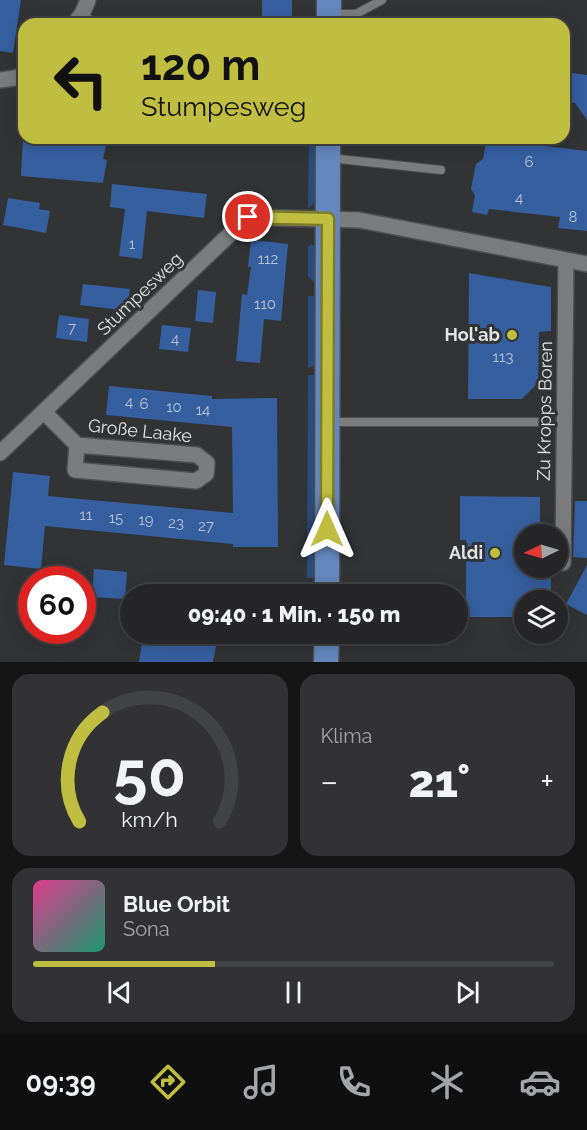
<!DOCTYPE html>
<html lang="de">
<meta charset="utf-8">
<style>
body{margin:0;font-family:Raleway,sans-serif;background:#323234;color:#f1f3f6;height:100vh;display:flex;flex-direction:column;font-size:22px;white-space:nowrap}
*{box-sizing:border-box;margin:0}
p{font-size:20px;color:#a4a5a8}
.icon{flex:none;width:33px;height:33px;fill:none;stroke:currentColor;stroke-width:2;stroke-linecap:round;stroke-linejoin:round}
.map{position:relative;height:662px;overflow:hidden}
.panel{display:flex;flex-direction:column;gap:12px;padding:12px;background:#151516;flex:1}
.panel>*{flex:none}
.top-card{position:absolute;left:18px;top:18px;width:552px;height:126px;border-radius:18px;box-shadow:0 3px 15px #0003,0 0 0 2px #424345;background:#bfbe41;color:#111;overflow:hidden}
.needle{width:39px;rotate:265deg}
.buttons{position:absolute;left:514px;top:524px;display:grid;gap:12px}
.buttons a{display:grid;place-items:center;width:54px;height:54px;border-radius:50%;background:#262628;box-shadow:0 3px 15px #0003,0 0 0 2px #424345;font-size:30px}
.speed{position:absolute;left:18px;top:566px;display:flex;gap:12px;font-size:30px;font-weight:700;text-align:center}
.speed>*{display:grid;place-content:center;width:78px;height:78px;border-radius:50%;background:#262628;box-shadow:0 3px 15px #0003,0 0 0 2px #424345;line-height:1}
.speed .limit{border:9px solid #d22;background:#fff;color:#111}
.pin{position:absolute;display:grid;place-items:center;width:51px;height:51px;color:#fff;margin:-26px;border:3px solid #fff;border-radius:50%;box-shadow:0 2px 6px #0007}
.me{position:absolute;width:66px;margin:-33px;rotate:0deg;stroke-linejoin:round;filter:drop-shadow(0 0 4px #0008)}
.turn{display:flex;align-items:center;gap:21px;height:126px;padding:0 24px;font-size:27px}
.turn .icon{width:78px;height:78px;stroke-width:2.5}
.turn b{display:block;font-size:42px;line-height:51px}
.big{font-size:45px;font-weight:800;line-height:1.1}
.panel .widget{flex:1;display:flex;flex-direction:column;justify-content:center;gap:9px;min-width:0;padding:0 21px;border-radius:18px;background:#323234}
.panel .dial{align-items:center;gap:0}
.dial svg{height:156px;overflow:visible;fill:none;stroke:#424345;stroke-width:7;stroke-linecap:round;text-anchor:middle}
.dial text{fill:#f1f3f6;stroke:none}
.song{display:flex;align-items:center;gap:18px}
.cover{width:72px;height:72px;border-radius:9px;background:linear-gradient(135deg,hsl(330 70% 55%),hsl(160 70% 35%))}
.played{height:6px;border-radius:3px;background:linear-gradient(90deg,#bfbe41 35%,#424345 35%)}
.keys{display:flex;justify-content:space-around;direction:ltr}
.heat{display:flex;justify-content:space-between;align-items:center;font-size:33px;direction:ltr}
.panel .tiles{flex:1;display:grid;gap:12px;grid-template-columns:1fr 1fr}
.widget:last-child{grid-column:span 2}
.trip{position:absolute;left:120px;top:584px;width:348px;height:60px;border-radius:30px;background:#262628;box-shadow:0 3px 15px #0003,0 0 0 2px #424345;font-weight:800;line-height:60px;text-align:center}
.dock{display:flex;height:96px;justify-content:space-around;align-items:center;background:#0f0f10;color:#a4a5a8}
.dock .icon{width:42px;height:42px}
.dock .selected{color:#bfbe41}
.dock b{font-size:27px;color:#f1f3f6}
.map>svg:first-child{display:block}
.green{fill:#2b4b7c}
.building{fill:#355f9f}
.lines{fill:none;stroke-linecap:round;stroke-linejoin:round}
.lane-casing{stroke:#4d4f51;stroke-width:10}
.street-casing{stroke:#4d4f51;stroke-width:18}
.primary-casing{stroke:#4d4f51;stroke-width:27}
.lane{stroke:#7a7c7e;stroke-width:8}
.street{stroke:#7a7c7e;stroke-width:15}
.primary{stroke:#6487be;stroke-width:24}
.route-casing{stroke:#7c7c2a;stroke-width:15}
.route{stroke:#bfbe41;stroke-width:10}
.poi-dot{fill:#bfbe41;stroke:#323335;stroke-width:2}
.labels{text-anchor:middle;stroke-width:6;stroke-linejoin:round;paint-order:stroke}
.number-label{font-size:15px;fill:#b7c2d3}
.street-label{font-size:18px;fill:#e2e3e4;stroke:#323335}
.poi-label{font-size:18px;font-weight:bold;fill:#e2e3e4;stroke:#323335;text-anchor:end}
</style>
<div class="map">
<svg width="587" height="662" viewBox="0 0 587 662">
<rect width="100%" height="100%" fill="#323335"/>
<g class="green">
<polygon points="309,138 316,138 315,198 313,204 308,209"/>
<polygon points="311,244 315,246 315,283 308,276 308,247"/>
<polygon points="308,296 314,296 315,366 308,368"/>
<polygon points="308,375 315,375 314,578 307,578"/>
</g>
<g class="building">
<polygon points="0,0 21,0 13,53 0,51"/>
<rect x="262" y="0" width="30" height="24"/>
<polygon points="572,73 587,75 587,120 575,103 567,102"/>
<polygon points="60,138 108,138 103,159 107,160 103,183 21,176 23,139 60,141"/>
<polygon points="487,138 520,138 546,141 545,146 587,151 587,231 558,228 560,217 489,209 487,215 472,212 475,196 471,189 476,164 483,159"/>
<polygon points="112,184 207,194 204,218 147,211 142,259 119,256 125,209 110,207"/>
<polygon points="8,198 40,203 39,209 50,211 46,233 3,225"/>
<polygon points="251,240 288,244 281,321 264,319 260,363 236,361 242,294 247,295 251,267 248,267"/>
<polygon points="469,273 551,287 551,331 539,332 538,383 522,399 468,399"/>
<polygon points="83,284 130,289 128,311 80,305"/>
<polygon points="198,290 216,292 213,323 195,321"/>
<polygon points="59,315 89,319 87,342 56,338"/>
<polygon points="162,325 191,328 188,352 159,349"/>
<polygon points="109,386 212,396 212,399 277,398 278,547 233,547 233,544 45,526 41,569 4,565 13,472 50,476 48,496 233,513 232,427 106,415"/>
<polygon points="460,496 540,497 540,534 525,534 525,567 540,567 540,575 551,575 551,596 540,590 540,600 525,600 525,617 466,617 466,540 460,540"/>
<polygon points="575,501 587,501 587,558 573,557"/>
<polygon points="587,565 587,615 566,604"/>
<polygon points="94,569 127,572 125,599 92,597"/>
<polygon points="143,637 216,646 213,662 139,662"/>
</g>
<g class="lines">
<defs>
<g id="lane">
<polyline points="82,14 96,24"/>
<polyline points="333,14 356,14 382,0"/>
<polyline points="330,158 441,170"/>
<polyline points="330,422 546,422"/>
</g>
<g id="street">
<polyline points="74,24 82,14 88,0"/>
<polyline points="0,80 14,78 24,75"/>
<polyline points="44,412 77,445 197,455 207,463 206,474 196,481 75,470 77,445"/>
<polyline points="0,453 248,217 359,220 587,264"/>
<polyline points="563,563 566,261"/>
</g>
<g id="primary">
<polyline points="329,24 329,0"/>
<polyline points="327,594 328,138"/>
<polyline points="326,662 327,633"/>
</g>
</defs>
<use href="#lane" class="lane-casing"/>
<use href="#street" class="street-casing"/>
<use href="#primary" class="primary-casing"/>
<use href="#lane" class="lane"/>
<use href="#street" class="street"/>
<use href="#primary" class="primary"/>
</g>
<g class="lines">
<defs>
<polyline id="route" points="248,217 328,219 327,529"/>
</defs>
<use href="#route" class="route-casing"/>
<use href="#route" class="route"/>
</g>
<g class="poi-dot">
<circle cx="512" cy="335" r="6"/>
<circle cx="495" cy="553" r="6"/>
</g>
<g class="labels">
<g class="number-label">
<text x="529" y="167">6</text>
<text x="519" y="203">4</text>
<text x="573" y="222">8</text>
<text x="132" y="249">1</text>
<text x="268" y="264">112</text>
<text x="265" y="309">110</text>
<text x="72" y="333">7</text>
<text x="175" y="344">4</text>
<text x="503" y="362">113</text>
<text x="129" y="407">4</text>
<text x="144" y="409">6</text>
<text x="174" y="412">10</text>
<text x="203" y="415">14</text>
<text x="86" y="520">11</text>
<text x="116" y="523">15</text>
<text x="146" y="525">19</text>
<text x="176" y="528">23</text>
<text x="206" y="531">27</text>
</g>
<g class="street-label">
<text transform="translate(140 294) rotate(-44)" y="6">Stumpesweg</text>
<text transform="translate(545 411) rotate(-89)" y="6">Zu Kropps Boren</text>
<text transform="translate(140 431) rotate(6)" y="6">Große Laake</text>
</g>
<g class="poi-label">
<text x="500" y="341">Hol'ab</text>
<text x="483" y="559">Aldi</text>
</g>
</g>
</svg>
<div class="buttons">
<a><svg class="needle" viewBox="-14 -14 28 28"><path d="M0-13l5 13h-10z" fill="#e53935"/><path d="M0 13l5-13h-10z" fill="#a4a5a8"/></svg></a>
<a><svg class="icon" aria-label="layers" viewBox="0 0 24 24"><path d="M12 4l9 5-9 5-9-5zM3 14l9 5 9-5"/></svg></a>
</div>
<div class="speed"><div class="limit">60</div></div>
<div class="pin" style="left:248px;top:217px;background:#d93025"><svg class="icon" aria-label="arrive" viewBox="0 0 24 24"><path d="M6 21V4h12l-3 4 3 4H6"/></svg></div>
<svg class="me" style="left:327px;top:529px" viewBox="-20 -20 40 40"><path d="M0-17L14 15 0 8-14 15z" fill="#bfbe41" stroke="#fff" stroke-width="4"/></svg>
<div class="trip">09:40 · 1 Min. · 150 m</div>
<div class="top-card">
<div class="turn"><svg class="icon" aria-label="left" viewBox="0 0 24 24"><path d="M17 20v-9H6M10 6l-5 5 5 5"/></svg><div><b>120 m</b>Stumpesweg</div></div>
</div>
</div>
<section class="panel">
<div class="tiles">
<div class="widget dial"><svg viewBox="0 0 100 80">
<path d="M14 69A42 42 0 1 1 86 69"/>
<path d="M14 69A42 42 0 0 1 26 13" stroke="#bfbe41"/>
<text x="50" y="56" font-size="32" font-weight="700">50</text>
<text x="50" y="72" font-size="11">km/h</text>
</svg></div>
<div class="widget"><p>Klima</p>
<div class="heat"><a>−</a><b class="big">21°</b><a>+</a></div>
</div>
<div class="widget">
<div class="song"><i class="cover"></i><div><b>Blue Orbit</b><p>Sona</p></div></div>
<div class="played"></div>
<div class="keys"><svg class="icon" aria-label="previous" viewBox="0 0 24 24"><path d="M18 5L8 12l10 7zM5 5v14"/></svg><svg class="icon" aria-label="pause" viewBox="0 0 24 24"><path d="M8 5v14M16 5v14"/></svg><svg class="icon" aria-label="next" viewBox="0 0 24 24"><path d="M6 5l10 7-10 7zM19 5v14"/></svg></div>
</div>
</div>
</section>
<nav class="dock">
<b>09:39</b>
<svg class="icon selected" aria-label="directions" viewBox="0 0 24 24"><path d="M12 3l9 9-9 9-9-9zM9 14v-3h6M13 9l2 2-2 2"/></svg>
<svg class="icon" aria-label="music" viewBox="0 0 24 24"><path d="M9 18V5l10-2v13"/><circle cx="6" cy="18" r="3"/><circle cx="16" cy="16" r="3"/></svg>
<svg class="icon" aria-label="phone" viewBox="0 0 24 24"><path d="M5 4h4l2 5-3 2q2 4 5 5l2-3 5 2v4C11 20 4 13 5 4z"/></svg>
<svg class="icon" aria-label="climate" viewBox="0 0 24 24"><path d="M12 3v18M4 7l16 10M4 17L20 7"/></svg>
<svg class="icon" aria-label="car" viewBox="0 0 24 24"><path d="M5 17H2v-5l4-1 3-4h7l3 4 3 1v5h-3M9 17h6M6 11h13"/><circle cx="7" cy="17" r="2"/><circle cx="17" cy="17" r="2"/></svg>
</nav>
